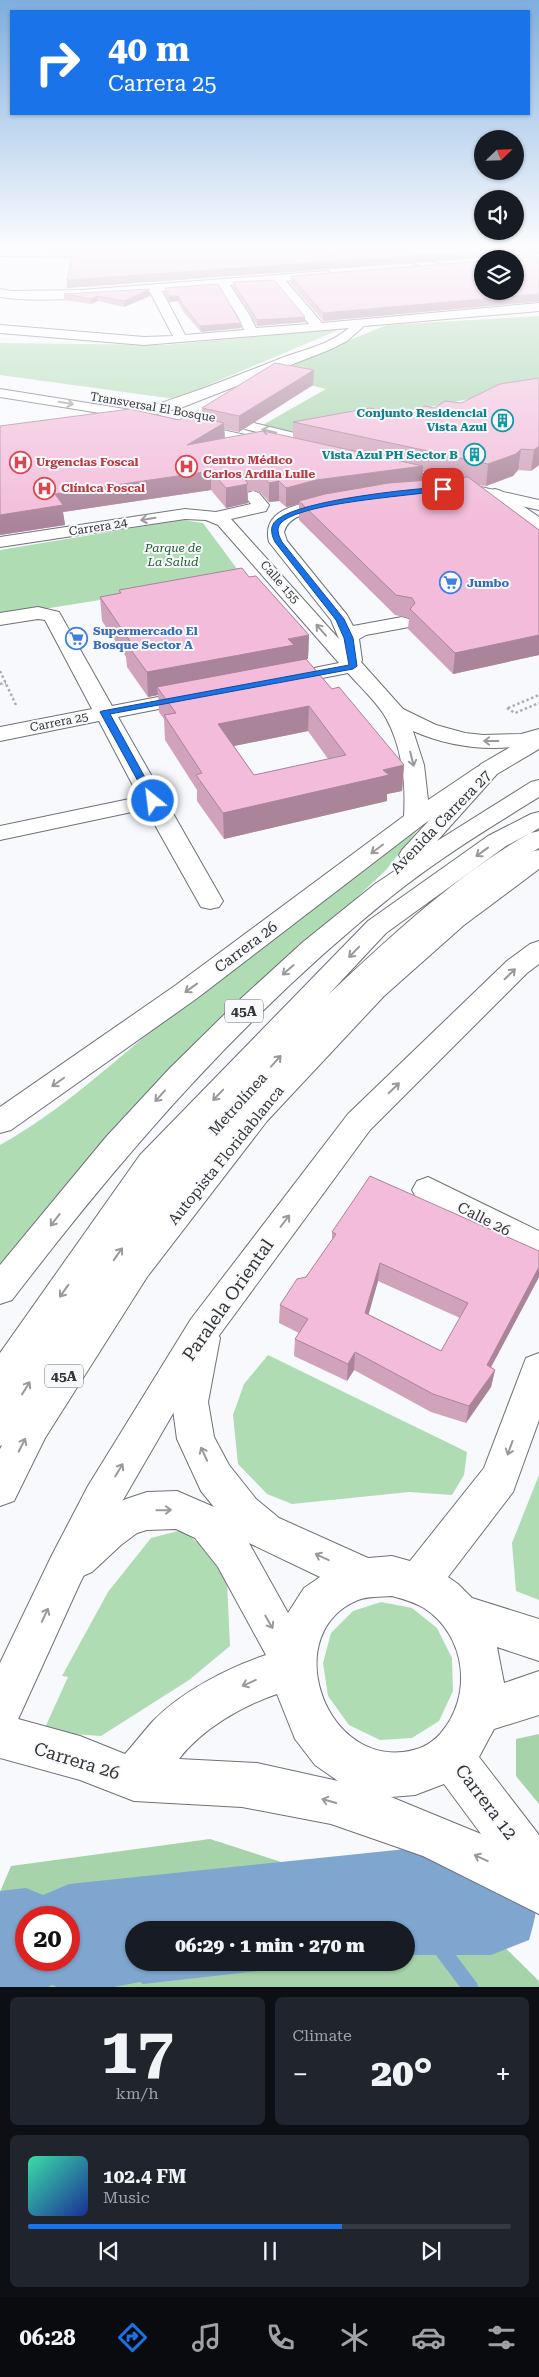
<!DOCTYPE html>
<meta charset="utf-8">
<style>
body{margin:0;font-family:"Roboto Serif",serif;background:#20242c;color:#f1f3f6;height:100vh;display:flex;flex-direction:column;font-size:19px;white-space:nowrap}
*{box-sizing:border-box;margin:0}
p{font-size:16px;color:#9ea1a6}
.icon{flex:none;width:28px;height:28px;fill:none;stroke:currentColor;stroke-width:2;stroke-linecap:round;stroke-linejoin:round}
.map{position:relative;height:1987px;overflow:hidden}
.sheet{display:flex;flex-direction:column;gap:10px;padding:10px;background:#0d0f14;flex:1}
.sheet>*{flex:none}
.guide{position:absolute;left:10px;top:10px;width:520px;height:105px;border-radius:0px;box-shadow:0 1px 4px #0004;background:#1a73e8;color:#fff;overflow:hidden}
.needle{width:32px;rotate:67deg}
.buttons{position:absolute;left:474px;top:130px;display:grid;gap:10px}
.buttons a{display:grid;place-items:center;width:50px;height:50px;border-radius:50%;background:#171b24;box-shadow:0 1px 4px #0004;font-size:25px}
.speed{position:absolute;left:15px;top:1906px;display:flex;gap:10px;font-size:25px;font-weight:700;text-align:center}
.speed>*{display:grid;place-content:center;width:65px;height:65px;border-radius:50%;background:#171b24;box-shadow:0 1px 4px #0004;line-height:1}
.speed .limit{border:8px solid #d22;background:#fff;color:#111}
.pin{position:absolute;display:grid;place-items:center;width:42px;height:42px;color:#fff;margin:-21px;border-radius:10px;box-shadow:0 2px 8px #0006}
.me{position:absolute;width:55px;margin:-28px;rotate:331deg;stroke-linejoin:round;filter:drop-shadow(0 0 4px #0008)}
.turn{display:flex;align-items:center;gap:18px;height:105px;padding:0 15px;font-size:22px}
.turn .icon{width:65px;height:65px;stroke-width:2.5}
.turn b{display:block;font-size:35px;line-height:42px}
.big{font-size:38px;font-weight:800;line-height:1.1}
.sheet .widget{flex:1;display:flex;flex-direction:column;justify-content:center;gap:8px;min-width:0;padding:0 18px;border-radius:8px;background:#20242c}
.sheet .dial{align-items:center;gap:0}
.dial b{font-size:65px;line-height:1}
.song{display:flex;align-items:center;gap:15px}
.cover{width:60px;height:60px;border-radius:8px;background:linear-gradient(135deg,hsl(160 70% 55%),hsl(230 70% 35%))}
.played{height:5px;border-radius:2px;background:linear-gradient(90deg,#1a73e8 65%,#363941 65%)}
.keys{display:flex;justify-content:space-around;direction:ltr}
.heat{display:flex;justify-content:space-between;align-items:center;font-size:28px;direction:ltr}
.sheet .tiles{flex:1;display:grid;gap:10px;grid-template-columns:1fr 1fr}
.widget:last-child{grid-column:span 2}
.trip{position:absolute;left:125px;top:1921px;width:290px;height:50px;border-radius:25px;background:#171b24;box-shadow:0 1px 4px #0004;font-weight:800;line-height:50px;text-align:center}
.menu{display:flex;height:80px;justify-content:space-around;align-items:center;background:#090b0e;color:#9ea1a6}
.menu .icon{width:35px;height:35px}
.menu .selected{color:#1a73e8}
.menu b{font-size:22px;color:#f1f3f6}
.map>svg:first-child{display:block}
.green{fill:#afdcb3}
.forest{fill:#a6d3aa;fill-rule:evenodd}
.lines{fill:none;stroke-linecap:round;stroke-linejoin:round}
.stream{stroke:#7fa6cf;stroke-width:16}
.river{fill:#7fa6cf;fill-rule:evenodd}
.minor-casing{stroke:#6f707a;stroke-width:2}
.major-casing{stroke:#6f707a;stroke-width:2}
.highway-casing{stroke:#6f707a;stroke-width:2}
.path{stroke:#aeaeb2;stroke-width:2.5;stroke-dasharray:2.5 2.5;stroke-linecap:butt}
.minor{fill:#fff;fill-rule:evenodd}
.major{fill:#fff;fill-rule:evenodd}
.highway{fill:#fff;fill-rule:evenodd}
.wall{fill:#d1a2bb;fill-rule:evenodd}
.shaded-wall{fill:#aa8499}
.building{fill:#f3bcda;stroke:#aa8499;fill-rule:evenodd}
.oneway{stroke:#9a9a9c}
.route{fill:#1a73e8;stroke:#114b97}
.labels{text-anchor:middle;stroke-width:4;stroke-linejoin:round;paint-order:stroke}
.far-street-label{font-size:12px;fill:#353539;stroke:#f8f9fd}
.far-culture-label{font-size:12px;font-weight:bold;fill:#0d838f;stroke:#f8f9fd;text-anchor:end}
.far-health-label{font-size:12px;font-weight:bold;fill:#be3a42;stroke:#f8f9fd;text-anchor:start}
.far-park-label{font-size:12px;font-style:italic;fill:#1c5c29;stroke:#f8f9fd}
.far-shop-label{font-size:12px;font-weight:bold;fill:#366cbe;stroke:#f8f9fd;text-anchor:start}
.shield{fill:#f8f9fd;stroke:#707074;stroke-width:1}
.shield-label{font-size:14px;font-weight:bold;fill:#353539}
.street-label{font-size:15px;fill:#353539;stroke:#f8f9fd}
.near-street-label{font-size:18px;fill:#353539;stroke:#f8f9fd}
</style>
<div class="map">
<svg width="539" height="1987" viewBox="0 0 539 1987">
<rect width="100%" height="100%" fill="#f8f9fd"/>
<g class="green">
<polygon points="341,329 175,399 0,375 0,343 165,345"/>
<polygon points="182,520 203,523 243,577 0,616 0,550"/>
<path d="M419 828 386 870 272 977 0 1279V1145C62 1111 116 1059 171 1015 252 951 335 888 419 828Z"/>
<polygon points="268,1355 467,1452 464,1475 452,1495 409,1492 292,1504 267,1494 238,1464 233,1415 244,1384"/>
<polygon points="539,1475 539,1600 516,1591 512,1543"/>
<polygon points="182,1530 202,1546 227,1581 230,1646 189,1680 101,1736 43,1732 68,1677 62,1676 108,1592 151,1538"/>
<polygon points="381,1602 412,1608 437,1628 452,1658 453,1691 439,1721 412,1738 380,1740 349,1725 328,1696 323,1663 331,1633 353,1611"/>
</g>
<g class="forest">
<polygon points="539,316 539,385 300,433 261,426 326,389 265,374 387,325"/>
<polygon points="539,1734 539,1804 516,1776 516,1739"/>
<path d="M210 1839 484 1927 539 1981V1987H0V1892L11 1866ZM26 1918H69V1960H26ZM134 1930H406V1962H134Z"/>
</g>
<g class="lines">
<polyline class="stream" points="406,1902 470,1987"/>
<path class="river" d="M406 1849H491L529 1864C539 1898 539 1906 529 1940L491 1955H406V1930H134V1962H338L143 1984 140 1982 114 1987H57L52 1985 48 1987H0V1891L26 1888 43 1895 69 1884ZM26 1918H69V1960H26Z"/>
<defs>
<g id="minor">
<polygon points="346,246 367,246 440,264 442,266 436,269"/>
<polygon points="0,250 111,251 117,254 111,257 0,256"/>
<path d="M327 271 333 274 331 276 286 281 322 323 539 303V311L364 326 347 341 329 350 183 407 113 425 106 421 108 418C169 403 221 382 279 359 302 350 329 345 349 328L144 345 0 333V325L144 337 173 336 150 292C104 296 46 304 0 297V289L12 291 81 290ZM274 282 309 324 256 328 250 316 230 285ZM218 286 238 316 244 330 185 335 162 291Z"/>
<path d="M253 491 259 493 269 505 266 511 231 519 339 639 331 620 269 542C260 505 309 502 335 499L341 500 343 504 341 508C323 512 290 510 284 532L287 541 347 615 353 626 402 617 409 619 412 623 409 627 366 635 359 639 362 660 361 662 403 709 436 725 465 733 483 735 521 734 539 729V743C496 752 454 749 413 731L424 765 428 800 477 767 485 765 493 767 496 772 493 777 424 824 196 999 11 1130 0 1133V1107L176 985 404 816C406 783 402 747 386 718 377 702 360 687 348 673L281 686 274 684 271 680 274 676 339 663 218 525 206 520 185 519 0 547V537L185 509 216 512 251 504 245 496 247 493Z"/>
<polygon points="38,607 59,612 112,706 194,690 201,692 204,696 201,700 194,702 118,717 223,901 219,907 210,909 201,907 146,809 0,840 0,826 139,797 99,721 0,741 0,727 92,709 45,620 38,619 0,625 0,613"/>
<path d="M539 812V828L531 833 539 831V848L524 857 418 940 291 1063 186 1183 62 1362 13 1441 0 1446V1353L140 1155 368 921 488 836 531 814ZM530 833C455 876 391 936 328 995L386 933 506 846Z"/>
<polygon points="428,1177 539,1231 539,1261 527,1257 417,1199 412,1190 417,1181"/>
<path d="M202 1323 214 1327 220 1338 208 1402 214 1437 229 1465 256 1499 279 1518 368 1558 392 1556 410 1561 484 1468 526 1358 539 1353V1420L513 1492 448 1577 458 1584 472 1598 539 1619V1661L497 1647 504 1683 539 1671V1715L494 1729 479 1757 539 1835V1914L423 1856 331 1824 242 1807 134 1801 80 1780 0 1758V1714L80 1736 125 1754C134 1744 143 1732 153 1721 181 1692 227 1668 266 1655L218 1567 195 1538 176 1529 147 1530 137 1533 121 1545 92 1572 78 1578 64 1572 58 1558 64 1544 93 1517 112 1505 126 1499 147 1492 177 1491 214 1507 201 1491 177 1439 172 1402 184 1338 190 1327ZM249 1543 320 1577 304 1588 288 1613ZM392 1596C403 1599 414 1602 424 1608 467 1636 473 1697 440 1734 429 1746 418 1750 403 1752 322 1761 280 1632 358 1600 368 1596 381 1597 392 1596ZM277 1694 295 1739 315 1765 338 1781 257 1763 179 1759C202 1729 242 1706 277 1694ZM444 1784 481 1834 391 1797 415 1795Z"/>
</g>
<g id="major">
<polygon points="0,389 125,409 269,440 277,445 269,450 125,417 0,397"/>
<polygon points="250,422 335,443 338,446 330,451 245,429 243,426"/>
<polygon points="387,466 539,500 539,510 381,474 379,471 381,468"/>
</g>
<g id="highway">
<polygon points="495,489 501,491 539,517 539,530 533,529 489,497 487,494 489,491"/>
<path d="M539 733V749L497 774 437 841 531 782 539 780V797C489 828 438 859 392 896 245 1014 126 1151 12 1300L0 1304V1265L106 1137 169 1069 235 1004 303 942 375 884 408 862 402 860 399 855 402 850 481 764 531 735Z"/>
<polygon points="539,850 539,869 464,925 384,996 267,1121 147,1277 45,1438 14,1501 0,1506 0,1449 19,1414 123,1257 245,1105 364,982 446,913 530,852"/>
<polygon points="539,941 539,964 527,973 370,1130 215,1341 116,1512 80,1583 15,1726 0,1733 0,1663 52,1555 88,1486 191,1319 348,1114 507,961 530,944"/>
</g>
</defs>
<use href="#minor" class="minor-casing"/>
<use href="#major" class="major-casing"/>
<use href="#highway" class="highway-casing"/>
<g class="path">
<polyline points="0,671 16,705"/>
<polyline points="0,684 6,683"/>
<polyline points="507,708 515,713 539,703"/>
<polyline points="508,708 539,695"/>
</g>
<use href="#minor" class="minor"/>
<use href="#major" class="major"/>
<use href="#highway" class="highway"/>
</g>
<g class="wall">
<polygon points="76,246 539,246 539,254 515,257 516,258 539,257 539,302 323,321 291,284 291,276 515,259 482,258 67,288 353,254 355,252 353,251 76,249"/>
<polygon points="233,282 305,322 257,326 233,288"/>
<polygon points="165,288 241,323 241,328 201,332 182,310 178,301 169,302 165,294"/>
<polygon points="64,294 150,296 124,307 98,301 91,304 64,300"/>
<path d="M314 370 313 385 239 432 224 429 225 438H293V422L399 415 414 413 461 403 539 378V465L531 471 518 470 513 476 486 486 478 485 539 530V655L453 674 408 629 409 618 395 615 299 520V504L286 507 279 501 269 502 261 493 255 491H248V503L226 508 211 490 63 512 65 525 0 535 179 420 202 418V408ZM423 472 450 478 422 480Z"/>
<path d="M249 577 309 635 308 659H306L332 689 404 765 402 791 387 794V801L224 839 197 801V790L165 740 164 719 159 712 158 695 148 697 127 667 126 657 102 621 100 597 119 593V590ZM308 731 328 759 254 775 234 746Z"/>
<path d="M332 1232 539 1251V1277L491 1367 495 1370 491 1387 466 1423 431 1412 354 1370 347 1381 294 1356 295 1339 299 1333 279 1323 280 1305 306 1277 332 1240ZM378 1281 460 1318 441 1351 368 1314Z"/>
</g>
<g class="shaded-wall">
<polygon points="539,247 539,254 510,257 510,253 511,250"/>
<polygon points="483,251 482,258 67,288 67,280"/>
<polygon points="149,290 150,296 124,307 124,301"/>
<polygon points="539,294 539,301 323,321 323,313"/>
<polygon points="97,296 98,301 91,304 91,299"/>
<polygon points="169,296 178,296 178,301 169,302"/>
<polygon points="305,317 305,322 257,326 257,320"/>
<polygon points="241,323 241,328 201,332 200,326"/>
<polygon points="314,370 313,385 239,432 239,416"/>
<polygon points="224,423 225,441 187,445"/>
<polygon points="539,446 539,465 531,471 534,450"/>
<polygon points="521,449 518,470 513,476 486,486 488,464"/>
<polygon points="423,466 422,485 299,501 299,504 286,507 286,488 316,480"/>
<polygon points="211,471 211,490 63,512 65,525 0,535 0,515 55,494"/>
<polygon points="246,472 248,503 226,508 226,488 243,476"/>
<polygon points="279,481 279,501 269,502 269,483"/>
<polygon points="309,635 308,659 157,687 158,695 148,697 147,672"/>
<polygon points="539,635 539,655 453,674 455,653"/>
<polygon points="309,706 308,731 219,749 218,724"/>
<polygon points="404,765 402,791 387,794 387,801 224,839 223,813 383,770"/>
<polygon points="380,1263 378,1281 364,1331 365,1313"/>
<polygon points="539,1267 539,1277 483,1382 487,1365"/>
<polygon points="355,1352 354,1370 347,1381 348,1364"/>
<polygon points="495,1370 491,1387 466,1423 469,1406"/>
</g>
<g class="building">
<polygon points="357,246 539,246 539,247 511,250 510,253 514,254 516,258 539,257 539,294 323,313 291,276 482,261 482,291 515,291 515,259 483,259 485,253 483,251 67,280 74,251 353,254 361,248"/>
<polygon points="274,280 305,317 257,320 233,282"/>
<polygon points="218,284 241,323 200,326 182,304 178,296 169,296 165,288"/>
<polygon points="149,289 149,290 124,301 97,296 91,299 64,294"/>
<polygon points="275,363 314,370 239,416 202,408"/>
<polygon points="539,378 539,446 534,450 521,449 516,454 488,464 293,422 370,408 399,415 414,413 425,406 434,408 445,401 461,403 500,384"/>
<polygon points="130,409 179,420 188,415 224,423 187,445 263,431 423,466 316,480 286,488 279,481 269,483 261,474 255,472 246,472 243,476 248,484 226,488 211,471 55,494 63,505 0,515 0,426"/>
<polygon points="468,477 539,530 539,635 455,653 410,609 415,603 412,598 396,595 299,501 325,494 389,483"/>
<polygon points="242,568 249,577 256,576 309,635 288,639 294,645 147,672 125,642 130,641 100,597 121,593 119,590"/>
<path d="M306 659 332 689 339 687 404 765 383 770 389 775 223 813 196 775 202 773 164 715 176 713 157 687ZM309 706 346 755 254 775 218 724Z"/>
<path d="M370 1176 539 1251V1267L487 1365 495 1370 469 1406 433 1394 355 1352 348 1364 295 1339 308 1319 280 1305 297 1279 306 1277 336 1234 332 1232ZM380 1263 468 1303 441 1351 365 1313Z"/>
</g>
<defs><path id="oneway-shaft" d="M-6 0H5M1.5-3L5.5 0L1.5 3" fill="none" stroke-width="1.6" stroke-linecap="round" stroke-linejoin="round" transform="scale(1.25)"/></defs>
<g class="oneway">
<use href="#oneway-shaft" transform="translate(66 403) rotate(9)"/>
<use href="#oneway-shaft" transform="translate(269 431) rotate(-166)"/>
<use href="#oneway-shaft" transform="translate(148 519) rotate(171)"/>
<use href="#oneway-shaft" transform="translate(321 630) rotate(-131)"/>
<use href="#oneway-shaft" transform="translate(491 741) rotate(-180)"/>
<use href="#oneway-shaft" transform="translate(412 759) rotate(76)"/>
<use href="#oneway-shaft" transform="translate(377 849) rotate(143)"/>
<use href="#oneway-shaft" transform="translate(482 852) rotate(144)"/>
<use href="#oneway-shaft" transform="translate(354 952) rotate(134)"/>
<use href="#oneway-shaft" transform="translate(288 970) rotate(139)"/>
<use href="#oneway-shaft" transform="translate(510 974) rotate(-44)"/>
<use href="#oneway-shaft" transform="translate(191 988) rotate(144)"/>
<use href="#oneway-shaft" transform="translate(276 1061) rotate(-48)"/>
<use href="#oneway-shaft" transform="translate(58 1082) rotate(145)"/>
<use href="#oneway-shaft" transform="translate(394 1088) rotate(-44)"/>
<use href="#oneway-shaft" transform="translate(218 1095) rotate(134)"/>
<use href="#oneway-shaft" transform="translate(160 1096) rotate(132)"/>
<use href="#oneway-shaft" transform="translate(55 1220) rotate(128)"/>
<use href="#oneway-shaft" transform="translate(285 1221) rotate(-53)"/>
<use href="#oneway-shaft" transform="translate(118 1254) rotate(-55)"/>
<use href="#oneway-shaft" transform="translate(64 1291) rotate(125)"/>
<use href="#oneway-shaft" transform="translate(26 1388) rotate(-58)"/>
<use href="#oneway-shaft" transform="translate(22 1445) rotate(-63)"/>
<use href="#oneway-shaft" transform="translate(510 1448) rotate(110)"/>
<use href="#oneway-shaft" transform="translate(204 1454) rotate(-115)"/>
<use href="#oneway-shaft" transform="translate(119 1470) rotate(-59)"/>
<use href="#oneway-shaft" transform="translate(164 1510) rotate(-1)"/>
<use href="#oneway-shaft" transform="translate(322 1557) rotate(-155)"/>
<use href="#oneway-shaft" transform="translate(45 1615) rotate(-65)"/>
<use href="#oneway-shaft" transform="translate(269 1622) rotate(60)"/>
<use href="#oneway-shaft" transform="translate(249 1683) rotate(156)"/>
<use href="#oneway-shaft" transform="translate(329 1801) rotate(-164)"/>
<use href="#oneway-shaft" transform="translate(481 1858) rotate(-155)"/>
</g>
<linearGradient id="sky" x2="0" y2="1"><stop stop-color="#7eaede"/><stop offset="0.47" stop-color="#fcfcfe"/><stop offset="1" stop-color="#fcfcfe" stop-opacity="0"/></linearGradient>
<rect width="539" height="525" fill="url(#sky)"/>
<path class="route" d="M443 487 446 490C414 496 298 502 280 524 276 530 279 536 282 542L344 619 353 638 357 666 353 669 110 714 158 801 150 803 100 712 102 711 349 665 344 638 336 620 275 542C271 534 269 525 278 519 303 500 409 489 443 487Z"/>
<defs>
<symbol id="building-ring" viewBox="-11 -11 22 22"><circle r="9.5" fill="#f8f9fd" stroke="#0f9aa8" stroke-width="1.5"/><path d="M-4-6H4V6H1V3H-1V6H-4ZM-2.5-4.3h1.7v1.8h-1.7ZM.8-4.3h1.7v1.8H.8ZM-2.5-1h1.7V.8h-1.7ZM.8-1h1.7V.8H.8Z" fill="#0f9aa8"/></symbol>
<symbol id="hospital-ring" viewBox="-11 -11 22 22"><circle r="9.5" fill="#f8f9fd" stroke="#e0444e" stroke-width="1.5"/><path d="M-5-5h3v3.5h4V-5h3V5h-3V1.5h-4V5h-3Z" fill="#e0444e"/></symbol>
<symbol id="supermarket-ring" viewBox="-11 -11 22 22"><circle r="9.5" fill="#f8f9fd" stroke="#3f7fe0" stroke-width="1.5"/><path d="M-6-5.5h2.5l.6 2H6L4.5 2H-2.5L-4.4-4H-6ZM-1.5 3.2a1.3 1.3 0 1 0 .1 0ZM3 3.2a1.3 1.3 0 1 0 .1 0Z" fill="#3f7fe0"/></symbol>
</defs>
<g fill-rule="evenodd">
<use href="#building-ring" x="490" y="408" width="25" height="25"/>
<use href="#building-ring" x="462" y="442" width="25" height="25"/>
<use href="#hospital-ring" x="8" y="450" width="25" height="25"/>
<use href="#hospital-ring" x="174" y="454" width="25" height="25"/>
<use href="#hospital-ring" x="32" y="476" width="25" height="25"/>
<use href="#supermarket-ring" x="438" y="570" width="25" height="25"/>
<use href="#supermarket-ring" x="64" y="626" width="25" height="25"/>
</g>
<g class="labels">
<g class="far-street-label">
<text transform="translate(153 407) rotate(10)" y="4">Transversal El Bosque</text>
<text transform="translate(98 527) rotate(-9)" y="4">Carrera 24</text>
<text transform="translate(280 582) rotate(49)" y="4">Calle 155</text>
<text transform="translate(59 722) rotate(-11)" y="4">Carrera 25</text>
</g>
<g class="far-culture-label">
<text x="487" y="417">Conjunto Residencial<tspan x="487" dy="14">Vista Azul</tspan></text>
<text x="458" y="459">Vista Azul PH Sector B</text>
</g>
<g class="far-health-label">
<text x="203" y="464">Centro Médico<tspan x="203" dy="14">Carlos Ardila Lulle</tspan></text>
<text x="36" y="466">Urgencias Foscal</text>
<text x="61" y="492">Clínica Foscal</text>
</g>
<g class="far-park-label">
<text x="173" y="552">Parque de<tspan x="173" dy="14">La Salud</tspan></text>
</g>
<g class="far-shop-label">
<text x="467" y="587">Jumbo</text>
<text x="93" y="635">Supermercado El<tspan x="93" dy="14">Bosque Sector A</tspan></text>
</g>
<g class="shield">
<rect x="225" y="999.5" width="38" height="23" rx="4"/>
<rect x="45" y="1364.5" width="38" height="23" rx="4"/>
</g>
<g class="shield-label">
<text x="244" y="1016">45A</text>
<text x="64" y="1381">45A</text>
</g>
<g class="street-label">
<text transform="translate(441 822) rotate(-46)" y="5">Avenida Carrera 27</text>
<text transform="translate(246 947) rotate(-37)" y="5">Carrera 26</text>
<text transform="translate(238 1104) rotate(-48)" y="5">Metrolínea</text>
<text transform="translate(226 1155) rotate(-51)" y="5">Autopista Floridablanca</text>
<text transform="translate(484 1219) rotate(27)" y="5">Calle 26</text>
</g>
<g class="near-street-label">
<text transform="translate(228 1300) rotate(-55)" y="6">Paralela Oriental</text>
<text transform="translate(77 1761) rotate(17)" y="6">Carrera 26</text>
<text transform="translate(486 1802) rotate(53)" y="6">Carrera 12</text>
</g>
</g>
</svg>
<div class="buttons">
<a><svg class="needle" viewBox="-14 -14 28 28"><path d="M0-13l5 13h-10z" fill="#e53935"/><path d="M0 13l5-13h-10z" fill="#9ea1a6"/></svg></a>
<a><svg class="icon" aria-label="sound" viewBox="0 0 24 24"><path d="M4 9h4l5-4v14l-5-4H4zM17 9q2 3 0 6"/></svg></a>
<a><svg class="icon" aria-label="layers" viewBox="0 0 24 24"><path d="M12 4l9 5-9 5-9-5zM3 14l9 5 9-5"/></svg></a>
</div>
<div class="speed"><div class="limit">20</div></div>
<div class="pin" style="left:443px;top:489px;background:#d93025"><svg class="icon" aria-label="arrive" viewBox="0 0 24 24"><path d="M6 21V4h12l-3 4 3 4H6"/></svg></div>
<svg class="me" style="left:153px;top:801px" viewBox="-20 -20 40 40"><circle r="17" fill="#1a73e8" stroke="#fff" stroke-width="3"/><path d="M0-11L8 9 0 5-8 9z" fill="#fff"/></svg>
<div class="trip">06:29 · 1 min · 270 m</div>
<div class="guide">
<div class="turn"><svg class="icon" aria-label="right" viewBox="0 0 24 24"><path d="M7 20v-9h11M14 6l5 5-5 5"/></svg><div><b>40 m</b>Carrera 25</div></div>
</div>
</div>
<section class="sheet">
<div class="tiles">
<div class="widget dial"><b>17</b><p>km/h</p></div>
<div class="widget"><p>Climate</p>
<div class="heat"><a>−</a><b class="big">20°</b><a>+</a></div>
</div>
<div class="widget">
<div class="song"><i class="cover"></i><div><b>102.4 FM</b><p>Music</p></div></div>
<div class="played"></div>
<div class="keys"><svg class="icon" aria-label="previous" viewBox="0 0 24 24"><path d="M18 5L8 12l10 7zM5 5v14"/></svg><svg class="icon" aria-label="pause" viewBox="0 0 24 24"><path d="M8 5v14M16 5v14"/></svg><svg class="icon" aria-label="next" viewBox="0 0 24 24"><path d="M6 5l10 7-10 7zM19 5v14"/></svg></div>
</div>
</div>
</section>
<nav class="menu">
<b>06:28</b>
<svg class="icon selected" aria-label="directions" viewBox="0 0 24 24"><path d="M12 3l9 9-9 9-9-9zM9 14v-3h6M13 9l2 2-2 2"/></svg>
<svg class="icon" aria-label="music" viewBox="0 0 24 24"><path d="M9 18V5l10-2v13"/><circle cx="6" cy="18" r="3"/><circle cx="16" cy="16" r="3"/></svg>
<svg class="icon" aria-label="phone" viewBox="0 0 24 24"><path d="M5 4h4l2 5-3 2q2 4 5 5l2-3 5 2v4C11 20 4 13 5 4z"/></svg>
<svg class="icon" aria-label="climate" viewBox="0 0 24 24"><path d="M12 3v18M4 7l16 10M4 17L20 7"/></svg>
<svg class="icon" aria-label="car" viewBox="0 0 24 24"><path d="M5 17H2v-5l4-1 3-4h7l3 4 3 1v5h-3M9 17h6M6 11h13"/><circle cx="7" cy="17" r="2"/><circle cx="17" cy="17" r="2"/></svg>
<svg class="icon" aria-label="filters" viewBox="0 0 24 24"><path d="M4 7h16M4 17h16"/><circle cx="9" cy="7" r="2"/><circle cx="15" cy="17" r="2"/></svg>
</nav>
